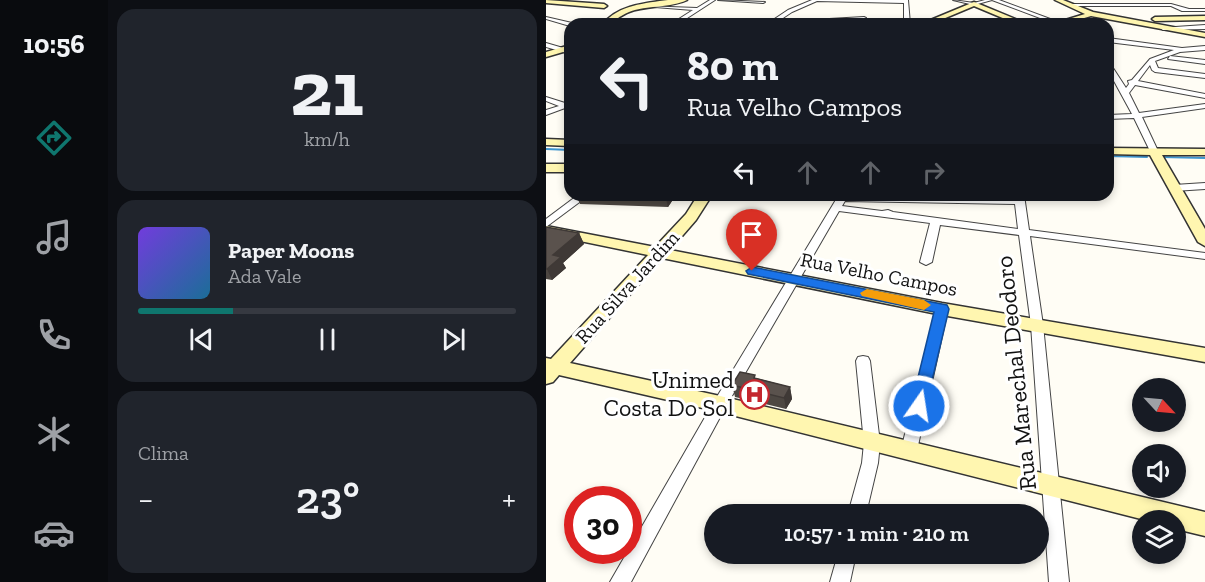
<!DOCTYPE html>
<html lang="pt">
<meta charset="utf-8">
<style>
body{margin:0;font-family:"Zilla Slab",serif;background:#20242c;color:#f1f3f6;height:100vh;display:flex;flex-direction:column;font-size:22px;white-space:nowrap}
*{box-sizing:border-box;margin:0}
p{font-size:20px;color:#9ea1a6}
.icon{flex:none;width:33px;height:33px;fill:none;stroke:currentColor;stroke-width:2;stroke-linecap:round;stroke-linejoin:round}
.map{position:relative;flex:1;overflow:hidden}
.details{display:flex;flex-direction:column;gap:9px;padding:9px;background:#0d0f14;width:438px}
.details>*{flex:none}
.guide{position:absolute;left:18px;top:18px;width:550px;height:183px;border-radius:18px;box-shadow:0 3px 9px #0003;background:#171b24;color:#f1f3f6;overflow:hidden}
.needle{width:39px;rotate:116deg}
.controls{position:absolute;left:586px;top:378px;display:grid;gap:12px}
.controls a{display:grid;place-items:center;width:54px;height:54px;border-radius:50%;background:#171b24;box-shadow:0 3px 9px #0003;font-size:30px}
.speed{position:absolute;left:18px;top:486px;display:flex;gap:12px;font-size:30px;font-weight:700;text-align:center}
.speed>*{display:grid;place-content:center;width:78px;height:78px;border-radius:50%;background:#171b24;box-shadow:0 3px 9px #0003;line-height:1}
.speed .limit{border:9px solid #d22;background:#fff;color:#111}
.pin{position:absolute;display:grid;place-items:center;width:51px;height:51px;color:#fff;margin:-62px -26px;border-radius:50% 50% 50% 0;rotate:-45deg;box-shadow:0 0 6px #0007}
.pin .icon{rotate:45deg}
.me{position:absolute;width:66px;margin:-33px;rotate:13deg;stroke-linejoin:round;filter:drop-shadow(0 0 4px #0008)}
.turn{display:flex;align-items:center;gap:21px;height:126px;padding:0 24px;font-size:27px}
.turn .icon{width:78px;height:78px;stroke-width:2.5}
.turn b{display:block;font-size:42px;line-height:51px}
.lanes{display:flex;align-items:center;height:57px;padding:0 24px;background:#0003;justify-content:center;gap:30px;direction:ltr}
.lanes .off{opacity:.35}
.big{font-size:45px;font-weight:600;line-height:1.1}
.details .card{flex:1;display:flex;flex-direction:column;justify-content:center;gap:9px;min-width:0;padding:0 21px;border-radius:18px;background:#20242c}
.details .dial{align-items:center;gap:0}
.dial b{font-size:78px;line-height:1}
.song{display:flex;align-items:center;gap:18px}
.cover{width:72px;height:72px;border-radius:9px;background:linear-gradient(135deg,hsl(260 70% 55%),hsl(200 70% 35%))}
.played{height:6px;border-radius:3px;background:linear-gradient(90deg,#0f766e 25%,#363941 25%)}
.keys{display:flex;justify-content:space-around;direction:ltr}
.heat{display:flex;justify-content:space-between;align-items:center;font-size:33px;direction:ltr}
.trip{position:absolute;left:158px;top:504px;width:345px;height:60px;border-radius:30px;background:#171b24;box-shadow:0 3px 9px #0003;font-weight:600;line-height:60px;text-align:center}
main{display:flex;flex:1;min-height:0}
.menu{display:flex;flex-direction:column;width:108px;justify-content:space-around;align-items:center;background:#090b0e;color:#9ea1a6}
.menu .icon{width:42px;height:42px}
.menu .active{color:#0f766e}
.menu b{font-size:27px;color:#f1f3f6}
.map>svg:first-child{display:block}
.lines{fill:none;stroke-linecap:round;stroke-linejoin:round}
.stream{stroke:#3f96cf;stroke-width:2}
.street-casing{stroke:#444;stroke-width:2}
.secondary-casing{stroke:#333;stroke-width:3}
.street{fill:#fff;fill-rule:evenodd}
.secondary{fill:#fff6b0;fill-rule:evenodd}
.wall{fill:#4d4742}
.shaded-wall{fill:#3f3936}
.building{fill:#5a524d;stroke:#3f3936;stroke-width:1.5}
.route{fill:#1a73e8;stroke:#114b97;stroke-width:1.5}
.slow{fill:#f59e0b}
.labels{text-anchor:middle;stroke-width:6;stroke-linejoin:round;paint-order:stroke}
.street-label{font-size:20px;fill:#111;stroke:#fff}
.near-street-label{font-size:24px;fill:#111;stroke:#fff}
.near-poi-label{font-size:24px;fill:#111;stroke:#fff;text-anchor:end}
</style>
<main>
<nav class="menu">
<b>10:56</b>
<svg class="icon active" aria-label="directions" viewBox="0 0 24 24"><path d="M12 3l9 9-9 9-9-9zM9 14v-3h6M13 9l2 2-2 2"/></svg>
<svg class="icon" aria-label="music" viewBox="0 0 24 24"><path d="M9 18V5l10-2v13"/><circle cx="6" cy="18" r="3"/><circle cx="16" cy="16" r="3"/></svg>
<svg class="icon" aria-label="phone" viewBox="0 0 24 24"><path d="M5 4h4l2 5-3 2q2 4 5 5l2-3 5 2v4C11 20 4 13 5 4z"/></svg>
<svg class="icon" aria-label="climate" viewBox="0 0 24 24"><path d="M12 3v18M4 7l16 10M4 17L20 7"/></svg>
<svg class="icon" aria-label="car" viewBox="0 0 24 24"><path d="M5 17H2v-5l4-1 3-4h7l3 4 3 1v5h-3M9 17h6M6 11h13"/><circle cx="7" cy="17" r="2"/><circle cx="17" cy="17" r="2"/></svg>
</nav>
<section class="details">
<div class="card dial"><b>21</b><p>km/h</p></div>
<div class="card">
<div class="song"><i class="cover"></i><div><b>Paper Moons</b><p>Ada Vale</p></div></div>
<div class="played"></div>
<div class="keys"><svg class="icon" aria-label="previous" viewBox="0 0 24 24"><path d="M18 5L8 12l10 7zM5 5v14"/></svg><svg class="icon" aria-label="pause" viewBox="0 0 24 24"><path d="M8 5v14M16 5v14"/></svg><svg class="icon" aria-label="next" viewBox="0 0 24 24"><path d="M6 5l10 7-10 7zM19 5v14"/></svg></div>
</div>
<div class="card"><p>Clima</p>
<div class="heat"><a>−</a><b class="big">23°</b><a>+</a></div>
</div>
</section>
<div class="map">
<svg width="659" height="582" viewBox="0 0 659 582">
<rect width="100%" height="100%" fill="#fffdf5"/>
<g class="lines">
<g class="stream">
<polyline points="0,149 24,150"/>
<polyline points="562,156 601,157"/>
<polyline points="616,157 659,158"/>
</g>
<defs>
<g id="street">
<polygon points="164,0 169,0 132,24 125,24 147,10 96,6 151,8"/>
<polygon points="172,0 219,2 217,3"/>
<polygon points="266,0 362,0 364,24 358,24 358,3 271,1 246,12 231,22 318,17 320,18 248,24 221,24 242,10"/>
<polygon points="407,0 428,3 439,0 453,0 515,23 510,24 446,0 428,5"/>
<polygon points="524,4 625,4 643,9 659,9 659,11 636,11 625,6 522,6"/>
<polygon points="0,17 26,23 27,24 24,26 0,19"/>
<polygon points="659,25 659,29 617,30 614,28"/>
<polygon points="562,38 636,48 659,46 659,50 634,52 609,61 612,68 659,74 659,78 609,72 606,70 604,65 592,81 659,94 659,98 589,85 583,93 593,113 659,104 659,108 596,117 612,151 611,153 604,151 588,118 562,119 562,115 586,114 562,70 562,66 567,68 580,88 583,84 582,81 586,80 604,59 628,50 562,42"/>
<polygon points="0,43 24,50 24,54 0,47"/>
<polygon points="624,56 659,60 659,64 622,59"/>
<polygon points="0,97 19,103 24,102 24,109 19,108 0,115 0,110 13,106 0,101"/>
<polygon points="659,183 659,189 628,191 623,188 628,185"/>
<polygon points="32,195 43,195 0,227 0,219"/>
<path d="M296 195 469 198 468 195H478L483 230 659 253V259L484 236 497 325 523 582H503L485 325 473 235 394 225 386 262 380 265 374 262 384 223 293 211 179 408 85 582H64L169 400 291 198ZM299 201 469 204 472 229 347 212 342 210 336 211 296 206Z"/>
<polygon points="396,305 402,309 371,450 369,455 363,457 357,455 355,450 390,309"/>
<polygon points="317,356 322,357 324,361 334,443 332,463 320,514 302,514 316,463 318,443 310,361 312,357"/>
<polygon points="292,554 310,554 304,582 284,582"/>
</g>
<g id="secondary">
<polygon points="0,0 58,4 61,6 58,8 0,3"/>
<path d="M122 0H141C125 8 101 5 83 12 74 15 67 24 57 24 72 5 100 3 122 0Z"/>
<polygon points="509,0 517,0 547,12 659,33 659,37 545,16 518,24 506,24 539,14"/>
<polygon points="428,2 479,23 481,24 471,24 428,6 385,24 375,24"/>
<polygon points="659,16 659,20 609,21 606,19 609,17"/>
<polygon points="24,45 24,50 0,57 0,52"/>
<polygon points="0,139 24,140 24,146 0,145"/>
<polygon points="562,148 659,149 659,155 616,155 659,229 659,246 652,242 604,155 562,154"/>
<rect x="0" y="164" width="24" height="8"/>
<polygon points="152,195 166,195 150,220 124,250 396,303 659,348 659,362 396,315 116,258 24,363 174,396 659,512 659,536 630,529 630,520 599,520 174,412 13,375 7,382 0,384 0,358 5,359 102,255 0,234 0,226 109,247 140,214"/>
</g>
</defs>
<use href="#street" class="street-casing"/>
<use href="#secondary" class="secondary-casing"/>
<use href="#street" class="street"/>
<use href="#secondary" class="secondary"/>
</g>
<g class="wall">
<polygon points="30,195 130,195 122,207 34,204"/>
<polygon points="0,227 33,233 38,244 17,263 20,268 6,280 0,279"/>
<polygon points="210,378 244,387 246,399 240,409 189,397 186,385"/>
</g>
<g class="shaded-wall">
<polygon points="119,195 130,195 122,207"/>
<polygon points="33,233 38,244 17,263 20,268 6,280 1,269 7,255"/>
<polygon points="244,387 246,399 240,409 238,398"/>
</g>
<g class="building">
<polygon points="0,227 33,233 7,255 15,257 1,269 0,269"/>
<polygon points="194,372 209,375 208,378 244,387 238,398 186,385"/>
</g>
<polygon class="route" points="206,267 401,305 403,309 379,410 373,412 367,410 365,406 388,312 202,274 200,271"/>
<polygon class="slow" points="321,289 378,300 385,305 378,310 316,296 314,293"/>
<defs>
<symbol id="hospital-ring" viewBox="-11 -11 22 22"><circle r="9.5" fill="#fff" stroke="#c4262e" stroke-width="1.5"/><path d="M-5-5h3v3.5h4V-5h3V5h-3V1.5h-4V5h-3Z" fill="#c4262e"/></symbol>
</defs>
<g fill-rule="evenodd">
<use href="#hospital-ring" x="192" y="378" width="33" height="33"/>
</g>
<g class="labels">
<g class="street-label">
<text transform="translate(333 274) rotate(11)" y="7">Rua Velho Campos</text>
<text transform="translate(81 287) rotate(-48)" y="7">Rua Silva Jardim</text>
</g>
<g class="near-street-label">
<text transform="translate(470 373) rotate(-96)" y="8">Rua Marechal Deodoro</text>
</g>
<g class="near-poi-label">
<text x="188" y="388">Unimed<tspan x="188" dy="28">Costa Do Sol</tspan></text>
</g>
</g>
</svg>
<div class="controls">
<a><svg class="needle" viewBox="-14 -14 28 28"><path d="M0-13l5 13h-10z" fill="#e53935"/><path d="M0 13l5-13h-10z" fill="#9ea1a6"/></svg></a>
<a><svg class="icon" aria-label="sound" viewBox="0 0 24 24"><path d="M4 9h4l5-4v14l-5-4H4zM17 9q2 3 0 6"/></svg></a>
<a><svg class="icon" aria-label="layers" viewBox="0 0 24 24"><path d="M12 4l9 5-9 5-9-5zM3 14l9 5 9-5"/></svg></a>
</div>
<div class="speed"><div class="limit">30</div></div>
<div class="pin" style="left:206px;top:271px;background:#d93025"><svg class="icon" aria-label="arrive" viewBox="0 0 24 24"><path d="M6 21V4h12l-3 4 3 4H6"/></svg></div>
<svg class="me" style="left:373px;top:406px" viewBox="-20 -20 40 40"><circle r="17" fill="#1a73e8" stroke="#fff" stroke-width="3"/><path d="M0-11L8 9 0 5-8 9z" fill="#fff"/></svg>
<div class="trip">10:57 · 1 min · 210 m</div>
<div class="guide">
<div class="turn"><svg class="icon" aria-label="left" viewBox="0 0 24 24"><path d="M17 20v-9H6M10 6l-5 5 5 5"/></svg><div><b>80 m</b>Rua Velho Campos</div></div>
<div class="lanes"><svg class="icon" aria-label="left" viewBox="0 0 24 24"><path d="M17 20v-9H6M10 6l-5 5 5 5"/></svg><svg class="icon off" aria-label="ahead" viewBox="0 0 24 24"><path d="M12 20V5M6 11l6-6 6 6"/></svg><svg class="icon off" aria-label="ahead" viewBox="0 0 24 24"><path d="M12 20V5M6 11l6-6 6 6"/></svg><svg class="icon off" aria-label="right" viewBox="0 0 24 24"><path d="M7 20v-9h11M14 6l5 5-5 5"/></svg></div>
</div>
</div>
</main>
